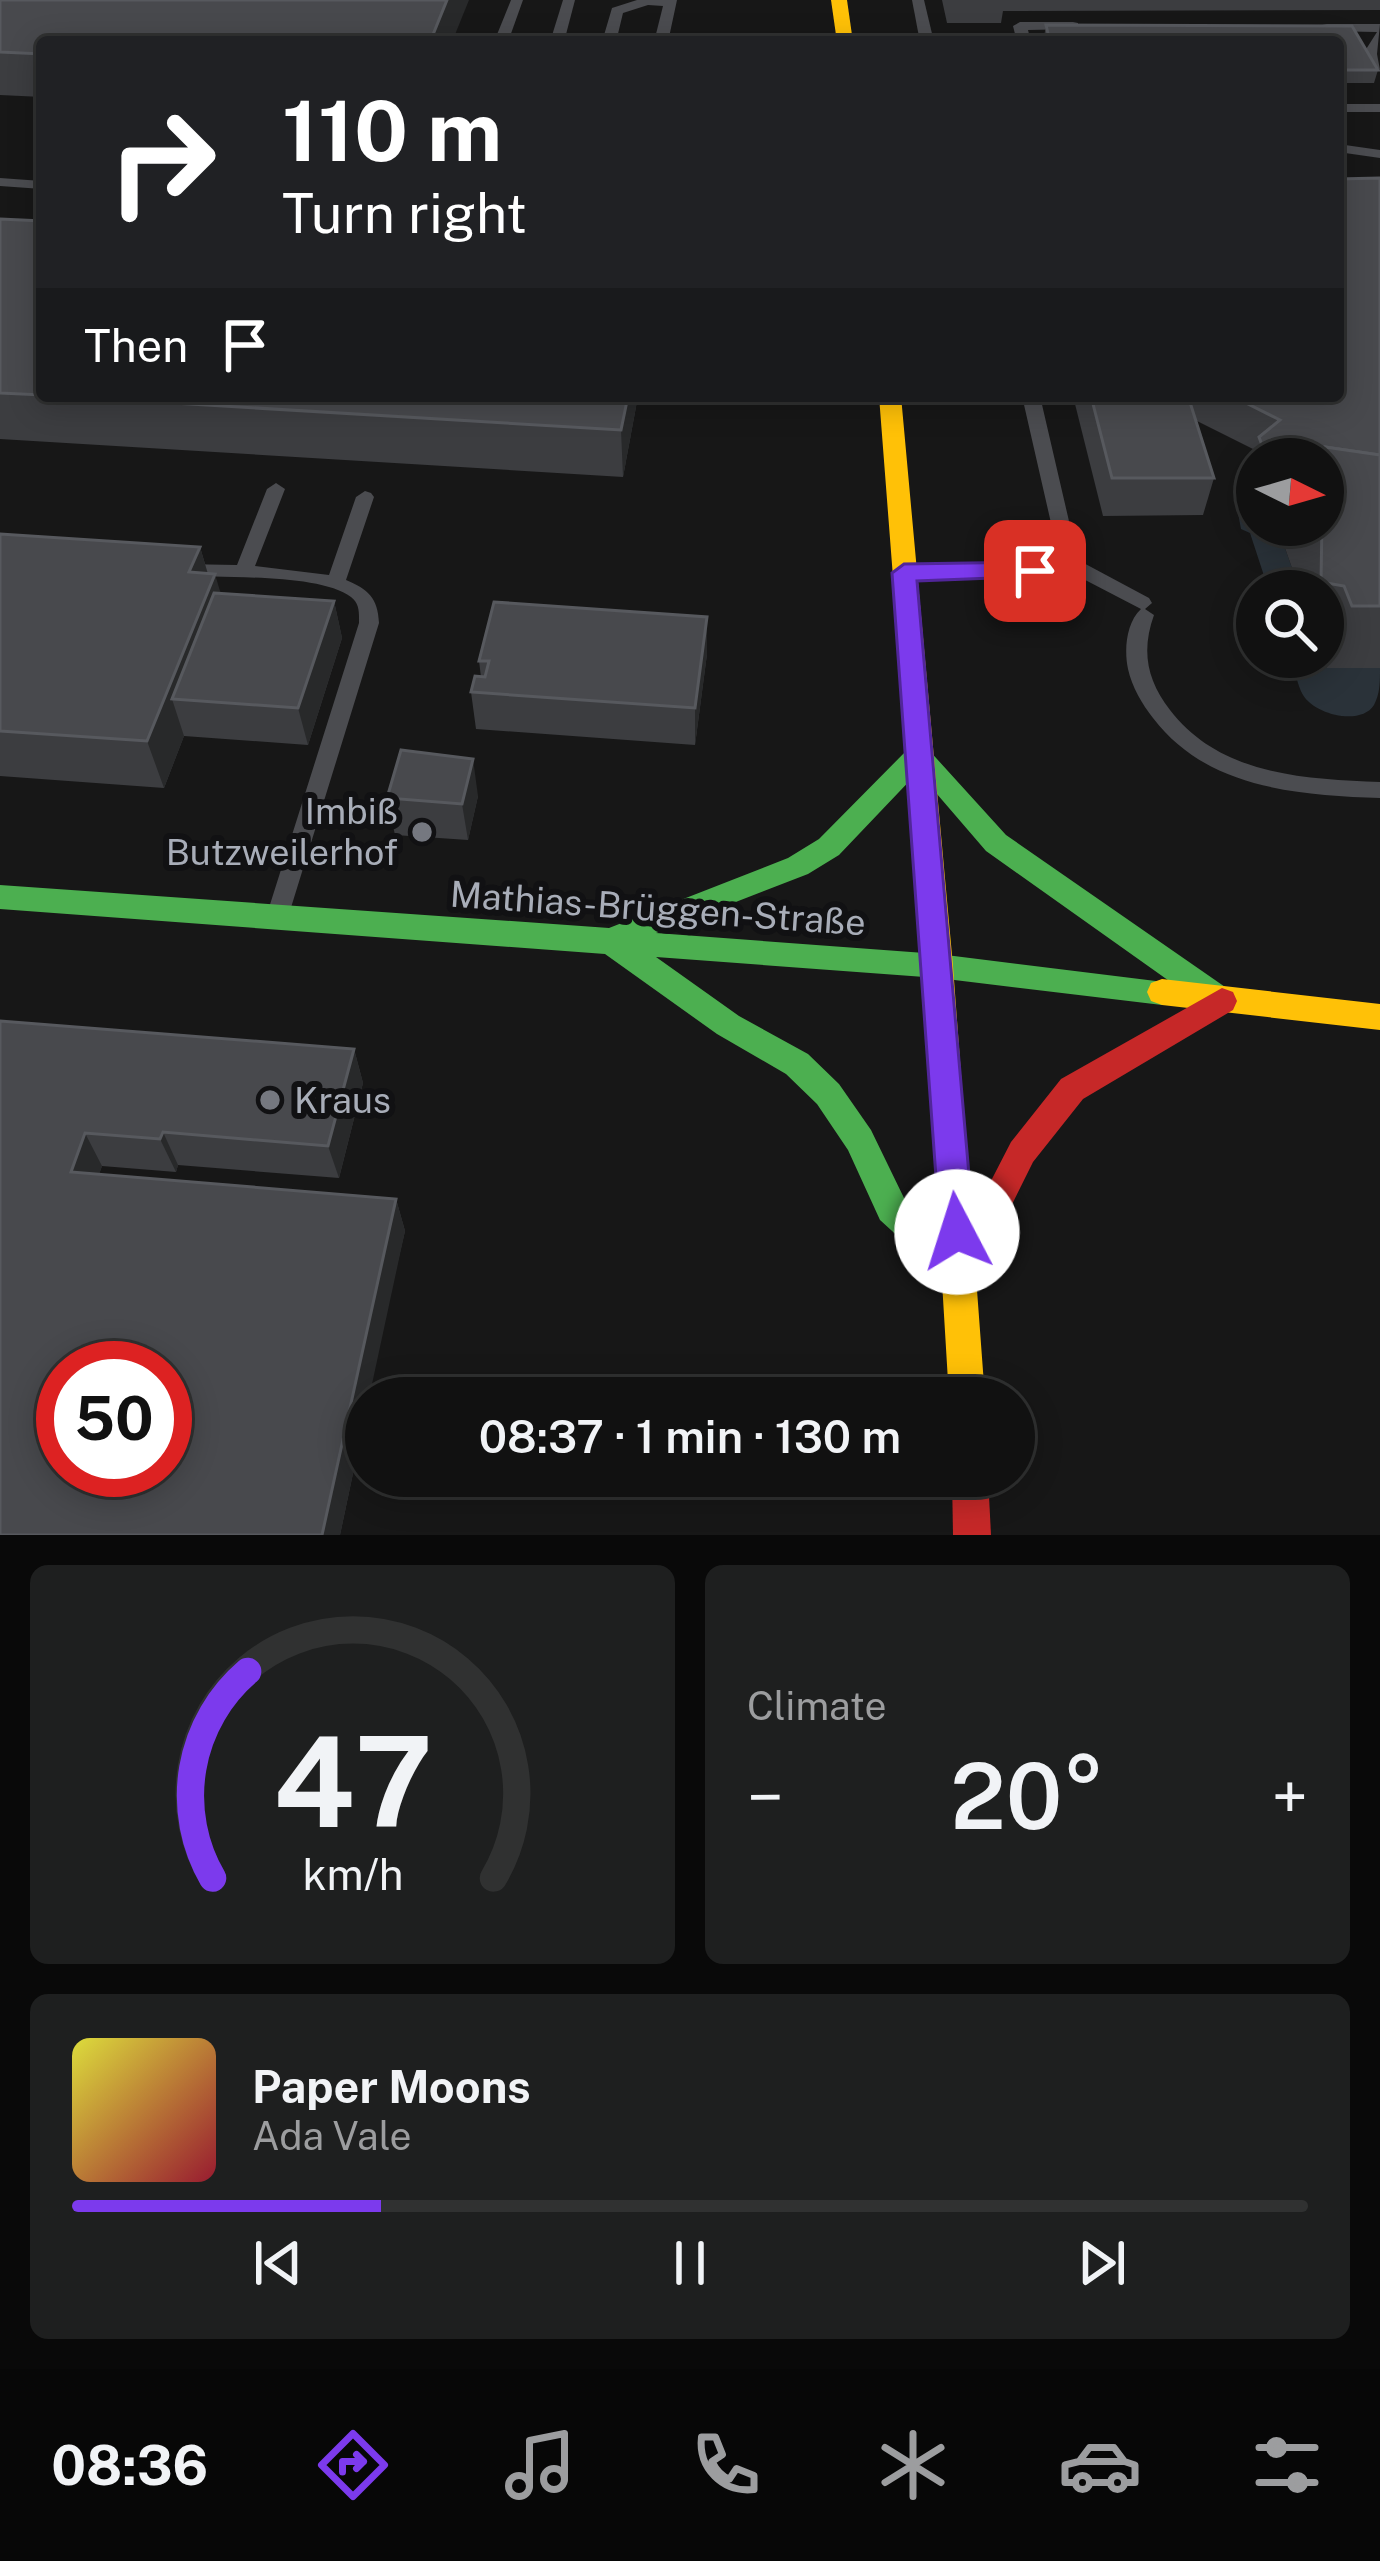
<!DOCTYPE html>
<meta charset="utf-8">
<style>
body{margin:0;font-family:"Public Sans",sans-serif;background:#1e1f1f;color:#f1f3f6;height:100vh;display:flex;flex-direction:column;font-size:45px;white-space:nowrap}
*{box-sizing:border-box;margin:0}
p{font-size:39px;color:#9c9d9f}
.icon{flex:none;width:66px;height:66px;fill:none;stroke:currentColor;stroke-width:2;stroke-linecap:round;stroke-linejoin:round}
.map{position:relative;height:1535px;overflow:hidden}
.drawer{display:flex;flex-direction:column;gap:30px;padding:30px;background:#090909;flex:1}
.drawer>*{flex:none}
.top-card{position:absolute;left:36px;top:36px;width:1308px;height:366px;border-radius:12px;box-shadow:0 6px 30px #0003,0 0 0 3px #303131;background:#202124;color:#fff;overflow:hidden}
.needle{width:78px;rotate:95deg}
.controls{position:absolute;left:1236px;top:438px;display:grid;gap:24px}
.controls a{display:grid;place-items:center;width:108px;height:108px;border-radius:50%;background:#111;box-shadow:0 6px 30px #0003,0 0 0 3px #303131;font-size:60px}
.speed{position:absolute;left:36px;top:1341px;display:flex;gap:24px;font-size:60px;font-weight:700;text-align:center}
.speed>*{display:grid;place-content:center;width:156px;height:156px;border-radius:50%;background:#111;box-shadow:0 6px 30px #0003,0 0 0 3px #303131;line-height:1}
.speed .limit{border:18px solid #d22;background:#fff;color:#111}
.pin{position:absolute;display:grid;place-items:center;width:102px;height:102px;color:#fff;margin:-51px;border-radius:24px;box-shadow:0 6px 18px #0006}
.me{position:absolute;width:132px;margin:-66px;rotate:355deg;stroke-linejoin:round;filter:drop-shadow(0 0 9px #0008)}
.turn{display:flex;align-items:center;gap:42px;height:252px;padding:0 48px;font-size:54px}
.turn .icon{width:156px;height:156px;stroke-width:2.5}
.turn b{display:block;font-size:84px;line-height:102px}
.then{display:flex;align-items:center;height:114px;padding:0 48px;background:#0003;gap:24px;font-size:45px}
.big{font-size:90px;font-weight:600;line-height:1.1}
.drawer .tile{flex:1;display:flex;flex-direction:column;justify-content:center;gap:18px;min-width:0;padding:0 42px;border-radius:18px;background:#1e1f1f}
.drawer .dial{align-items:center;gap:0}
.dial svg{height:312px;overflow:visible;fill:none;stroke:#303131;stroke-width:7;stroke-linecap:round;text-anchor:middle}
.dial text{fill:#f1f3f6;stroke:none}
.song{display:flex;align-items:center;gap:36px}
.cover{width:144px;height:144px;border-radius:18px;background:linear-gradient(135deg,hsl(60 70% 55%),hsl(350 70% 35%))}
.played{height:12px;border-radius:6px;background:linear-gradient(90deg,#7c3aed 25%,#303131 25%)}
.keys{display:flex;justify-content:space-around;direction:ltr}
.heat{display:flex;justify-content:space-between;align-items:center;font-size:66px;direction:ltr}
.drawer .tiles{flex:1;display:grid;gap:30px;grid-template-columns:1fr 1fr}
.tile:last-child{grid-column:span 2}
.trip{position:absolute;left:345px;top:1377px;width:690px;height:120px;border-radius:60px;background:#111;box-shadow:0 6px 30px #0003,0 0 0 3px #303131;font-weight:600;line-height:120px;text-align:center}
.tab-bar{display:flex;height:192px;justify-content:space-around;align-items:center;background:#070707;color:#9c9d9f}
.tab-bar .icon{width:84px;height:84px}
.tab-bar .active{color:#7c3aed}
.tab-bar b{font-size:54px;color:#f1f3f6}
.map>svg:first-child{display:block}
.water{fill:#2a3239}
.lines{fill:none;stroke-linecap:round;stroke-linejoin:round}
.lane{fill:#4b4c50;fill-rule:evenodd}
.fast{fill:#4caf50;fill-rule:evenodd}
.slow{fill:#ffc107;fill-rule:evenodd}
.jam{fill:#c62828;fill-rule:evenodd}
.wall{fill:#3c3d40}
.shaded-wall{fill:#28292a}
.building{fill:#48494d;stroke:#57595e;stroke-width:3;fill-rule:evenodd}
.route{fill:#7c3aed;stroke:#51269a;stroke-width:3}
.poi-dot{fill:#757880;stroke:#111113;stroke-width:4.5}
.labels{text-anchor:middle;stroke-width:12;stroke-linejoin:round;paint-order:stroke}
.poi-label{font-size:36px;fill:#a8adb8;stroke:#111113;text-anchor:end}
.street-label{font-size:36px;fill:#a8adb8;stroke:#111113}
</style>
<div class="map">
<svg width="1380" height="1535" viewBox="0 0 1380 1535">
<rect width="100%" height="100%" fill="#171717"/>
<g class="water">
<polygon points="1257,499 1257,525 1277,525 1300,591 1269,591 1250,533 1241,529 1237,508"/>
<path d="M1291 657H1323L1328 668H1380C1380 682 1380 694 1374 705 1361 726 1315 715 1303 695 1297 685 1295 669 1291 657Z"/>
</g>
<g class="lines">
<g class="lane">
<polygon points="511,0 523,0 508,42 494,42"/>
<polygon points="563,0 575,0 564,42 550,42"/>
<polygon points="637,0 677,0 668,42 654,42 663,6 648,5 623,13 616,42 602,42 612,8"/>
<polygon points="912,0 924,0 934,42 920,42"/>
<polygon points="1073,22 1078,23 1078,29 1028,30 1031,42 1017,42 1013,26 1020,22"/>
<polygon points="1327,24 1380,24 1377,54 1380,70 1363,54 1377,32 1322,31 1322,25"/>
<rect x="1338" y="104" width="42" height="8"/>
<polygon points="1338,144 1380,150 1380,158 1338,152"/>
<polygon points="0,178 42,181 42,189 0,186"/>
<path d="M1022 396H1040L1078 560 1149 598 1152 603 1145 609 1154 615C1141 651 1147 680 1170 710 1220 775 1303 779 1380 782V798C1298 795 1207 789 1153 718 1142 704 1132 687 1128 669 1124 650 1126 623 1141 609L1066 570 1003 579 901 578 899 573 908 567H1003L1059 558Z"/>
<path d="M276 483 285 489 255 566 329 575 356 497 365 491 371 493 374 497 346 580C368 589 378 598 379 623L289 914 286 920 278 923 270 920 267 914 359 623C359 613 360 604 351 597 319 573 220 578 180 576L171 570 180 564 237 565 267 489Z"/>
</g>
<path class="fast" d="M918 745 927 748 1006 835 1228 989 1232 998 1228 1007 1217 1011 1173 983 1177 992 1173 1001 1162 1005 938 978 656 957 739 1016 808 1054 839 1084 871 1130 904 1198 973 1261 978 1272 973 1283 961 1288 949 1283 880 1220 848 1150 817 1104 786 1074 717 1034 605 954 0 909V885L609 928 788 858 819 839 909 748ZM918 772 986 851 1172 983 938 954 656 933 808 874 839 855Z"/>
<g class="slow">
<polygon points="831,0 847,0 853,42 837,42"/>
<polygon points="879,396 901,396 953,966 985,1398 949,1398 923,966"/>
<polygon points="1162,979 1380,1004 1380,1030 1162,1005 1151,1001 1147,992 1151,983"/>
</g>
<g class="jam">
<polygon points="1222,988 1233,992 1237,1001 1233,1010 1083,1099 1033,1162 973,1283 961,1288 949,1283 944,1272 1011,1142 1061,1079"/>
<polygon points="952,1476 988,1476 991,1535 953,1535"/>
</g>
</g>
<g class="wall">
<polygon points="0,0 452,42 42,42 42,97 0,95"/>
<polygon points="942,0 1380,0 1380,10 1003,11 1001,23 947,23"/>
<polygon points="1046,25 1352,26 1378,70 1374,83 1338,83 1338,42 1045,42 1044,37"/>
<polygon points="1380,178 1380,668 1327,668 1323,657 1323,591 1300,591 1277,525 1323,525 1323,459 1257,459 1256,499 1247,474 1255,450 1195,420 1214,478 1203,515 1103,516 1073,396 1338,396"/>
<polygon points="0,219 638,396 623,477 0,439"/>
<polygon points="0,534 200,547 208,574 221,593 334,601 342,638 308,745 184,736 164,788 0,776"/>
<polygon points="707,617 707,654 695,745 476,729 471,692 481,677 479,661"/>
<polygon points="478,796 468,840 395,835 387,798"/>
<polygon points="0,1021 354,1049 363,1083 339,1178 178,1165 176,1172 102,1166 99,1174 396,1199 405,1231 366,1398 366,1412 340,1535 0,1535"/>
</g>
<g class="shaded-wall">
<polygon points="447,0 469,0 452,42 430,42"/>
<polygon points="628,396 638,396 623,477 621,430"/>
<polygon points="200,547 211,585 215,574 229,622 172,699 184,736 164,788 147,741 189,572"/>
<polygon points="334,601 342,638 308,745 298,708"/>
<polygon points="707,617 707,654 695,745 695,708"/>
<polygon points="473,759 478,796 468,840 462,804"/>
<polygon points="354,1049 363,1083 339,1178 328,1146"/>
<polygon points="163,1132 178,1165 176,1172 160,1139"/>
<polygon points="85,1133 102,1166 89,1204 71,1172"/>
<polygon points="396,1199 405,1231 369,1398 366,1398 366,1412 340,1535 322,1535"/>
</g>
<g class="building">
<polygon points="0,0 447,0 430,42 303,42 163,35 158,42 42,42 42,54 0,52"/>
<polygon points="1046,25 1352,26 1378,70 1338,70 1338,42 1050,42"/>
<polygon points="1380,178 1380,455 1325,447 1321,459 1267,459 1259,437 1280,420 1232,396 1338,396 1338,179"/>
<polygon points="0,219 42,221 42,395 0,393"/>
<polygon points="57,396 628,396 621,430"/>
<polygon points="1091,396 1188,396 1214,478 1112,478"/>
<polygon points="1325,447 1380,455 1380,606 1352,606 1344,586 1321,582 1323,460 1325,460"/>
<polygon points="0,534 200,547 189,572 215,574 147,741 0,731"/>
<polygon points="214,593 334,601 298,708 172,699"/>
<polygon points="494,602 707,617 695,708 471,692 475,676 485,677 489,661 479,661"/>
<polygon points="401,750 473,759 462,804 387,798"/>
<path d="M0 1021 354 1049 328 1146 163 1132 160 1139 85 1133 71 1172 396 1199 322 1535H0ZM63 1368H165V1470H63Z"/>
</g>
<polygon class="route" points="1035,562 1044,565 1044,576 917,581 974,1232 969,1243 957,1247 945,1243 940,1232 892,573 904,564"/>
<g class="poi-dot">
<circle cx="422" cy="832" r="12"/>
<circle cx="270" cy="1100" r="12"/>
</g>
<g class="labels">
<g class="poi-label">
<text x="398" y="824">Imbiß<tspan x="398" dy="41">Butzweilerhof</tspan></text>
<text x="294" y="1113" text-anchor="start">Kraus</text>
</g>
<g class="street-label">
<text transform="translate(658 908) rotate(4)" y="13">Mathias-Brüggen-Straße</text>
</g>
</g>
</svg>
<div class="controls">
<a><svg class="needle" viewBox="-14 -14 28 28"><path d="M0-13l5 13h-10z" fill="#e53935"/><path d="M0 13l5-13h-10z" fill="#9c9d9f"/></svg></a>
<a><svg class="icon" aria-label="search" viewBox="0 0 24 24"><circle cx="10" cy="10" r="6"/><path d="M15 15l6 6"/></svg></a>
</div>
<div class="speed"><div class="limit">50</div></div>
<div class="pin" style="left:1035px;top:571px;background:#d93025"><svg class="icon" aria-label="arrive" viewBox="0 0 24 24"><path d="M6 21V4h12l-3 4 3 4H6"/></svg></div>
<svg class="me" style="left:957px;top:1232px" viewBox="-20 -20 40 40"><circle r="19" fill="#fff"/><path d="M0-13L10 11 0 6-10 11z" fill="#7c3aed"/></svg>
<div class="trip">08:37 · 1 min · 130 m</div>
<div class="top-card">
<div class="turn"><svg class="icon" aria-label="right" viewBox="0 0 24 24"><path d="M7 20v-9h11M14 6l5 5-5 5"/></svg><div><b>110 m</b>Turn right</div></div>
<div class="then">Then<svg class="icon" aria-label="arrive" viewBox="0 0 24 24"><path d="M6 21V4h12l-3 4 3 4H6"/></svg></div>
</div>
</div>
<section class="drawer">
<div class="tiles">
<div class="tile dial"><svg viewBox="0 0 100 80">
<path d="M14 69A42 42 0 1 1 86 69"/>
<path d="M14 69A42 42 0 0 1 23 16" stroke="#7c3aed"/>
<text x="50" y="56" font-size="32" font-weight="700">47</text>
<text x="50" y="72" font-size="11">km/h</text>
</svg></div>
<div class="tile"><p>Climate</p>
<div class="heat"><a>−</a><b class="big">20°</b><a>+</a></div>
</div>
<div class="tile">
<div class="song"><i class="cover"></i><div><b>Paper Moons</b><p>Ada Vale</p></div></div>
<div class="played"></div>
<div class="keys"><svg class="icon" aria-label="previous" viewBox="0 0 24 24"><path d="M18 5L8 12l10 7zM5 5v14"/></svg><svg class="icon" aria-label="pause" viewBox="0 0 24 24"><path d="M8 5v14M16 5v14"/></svg><svg class="icon" aria-label="next" viewBox="0 0 24 24"><path d="M6 5l10 7-10 7zM19 5v14"/></svg></div>
</div>
</div>
</section>
<nav class="tab-bar">
<b>08:36</b>
<svg class="icon active" aria-label="directions" viewBox="0 0 24 24"><path d="M12 3l9 9-9 9-9-9zM9 14v-3h6M13 9l2 2-2 2"/></svg>
<svg class="icon" aria-label="music" viewBox="0 0 24 24"><path d="M9 18V5l10-2v13"/><circle cx="6" cy="18" r="3"/><circle cx="16" cy="16" r="3"/></svg>
<svg class="icon" aria-label="phone" viewBox="0 0 24 24"><path d="M5 4h4l2 5-3 2q2 4 5 5l2-3 5 2v4C11 20 4 13 5 4z"/></svg>
<svg class="icon" aria-label="climate" viewBox="0 0 24 24"><path d="M12 3v18M4 7l16 10M4 17L20 7"/></svg>
<svg class="icon" aria-label="car" viewBox="0 0 24 24"><path d="M5 17H2v-5l4-1 3-4h7l3 4 3 1v5h-3M9 17h6M6 11h13"/><circle cx="7" cy="17" r="2"/><circle cx="17" cy="17" r="2"/></svg>
<svg class="icon" aria-label="filters" viewBox="0 0 24 24"><path d="M4 7h16M4 17h16"/><circle cx="9" cy="7" r="2"/><circle cx="15" cy="17" r="2"/></svg>
</nav>
